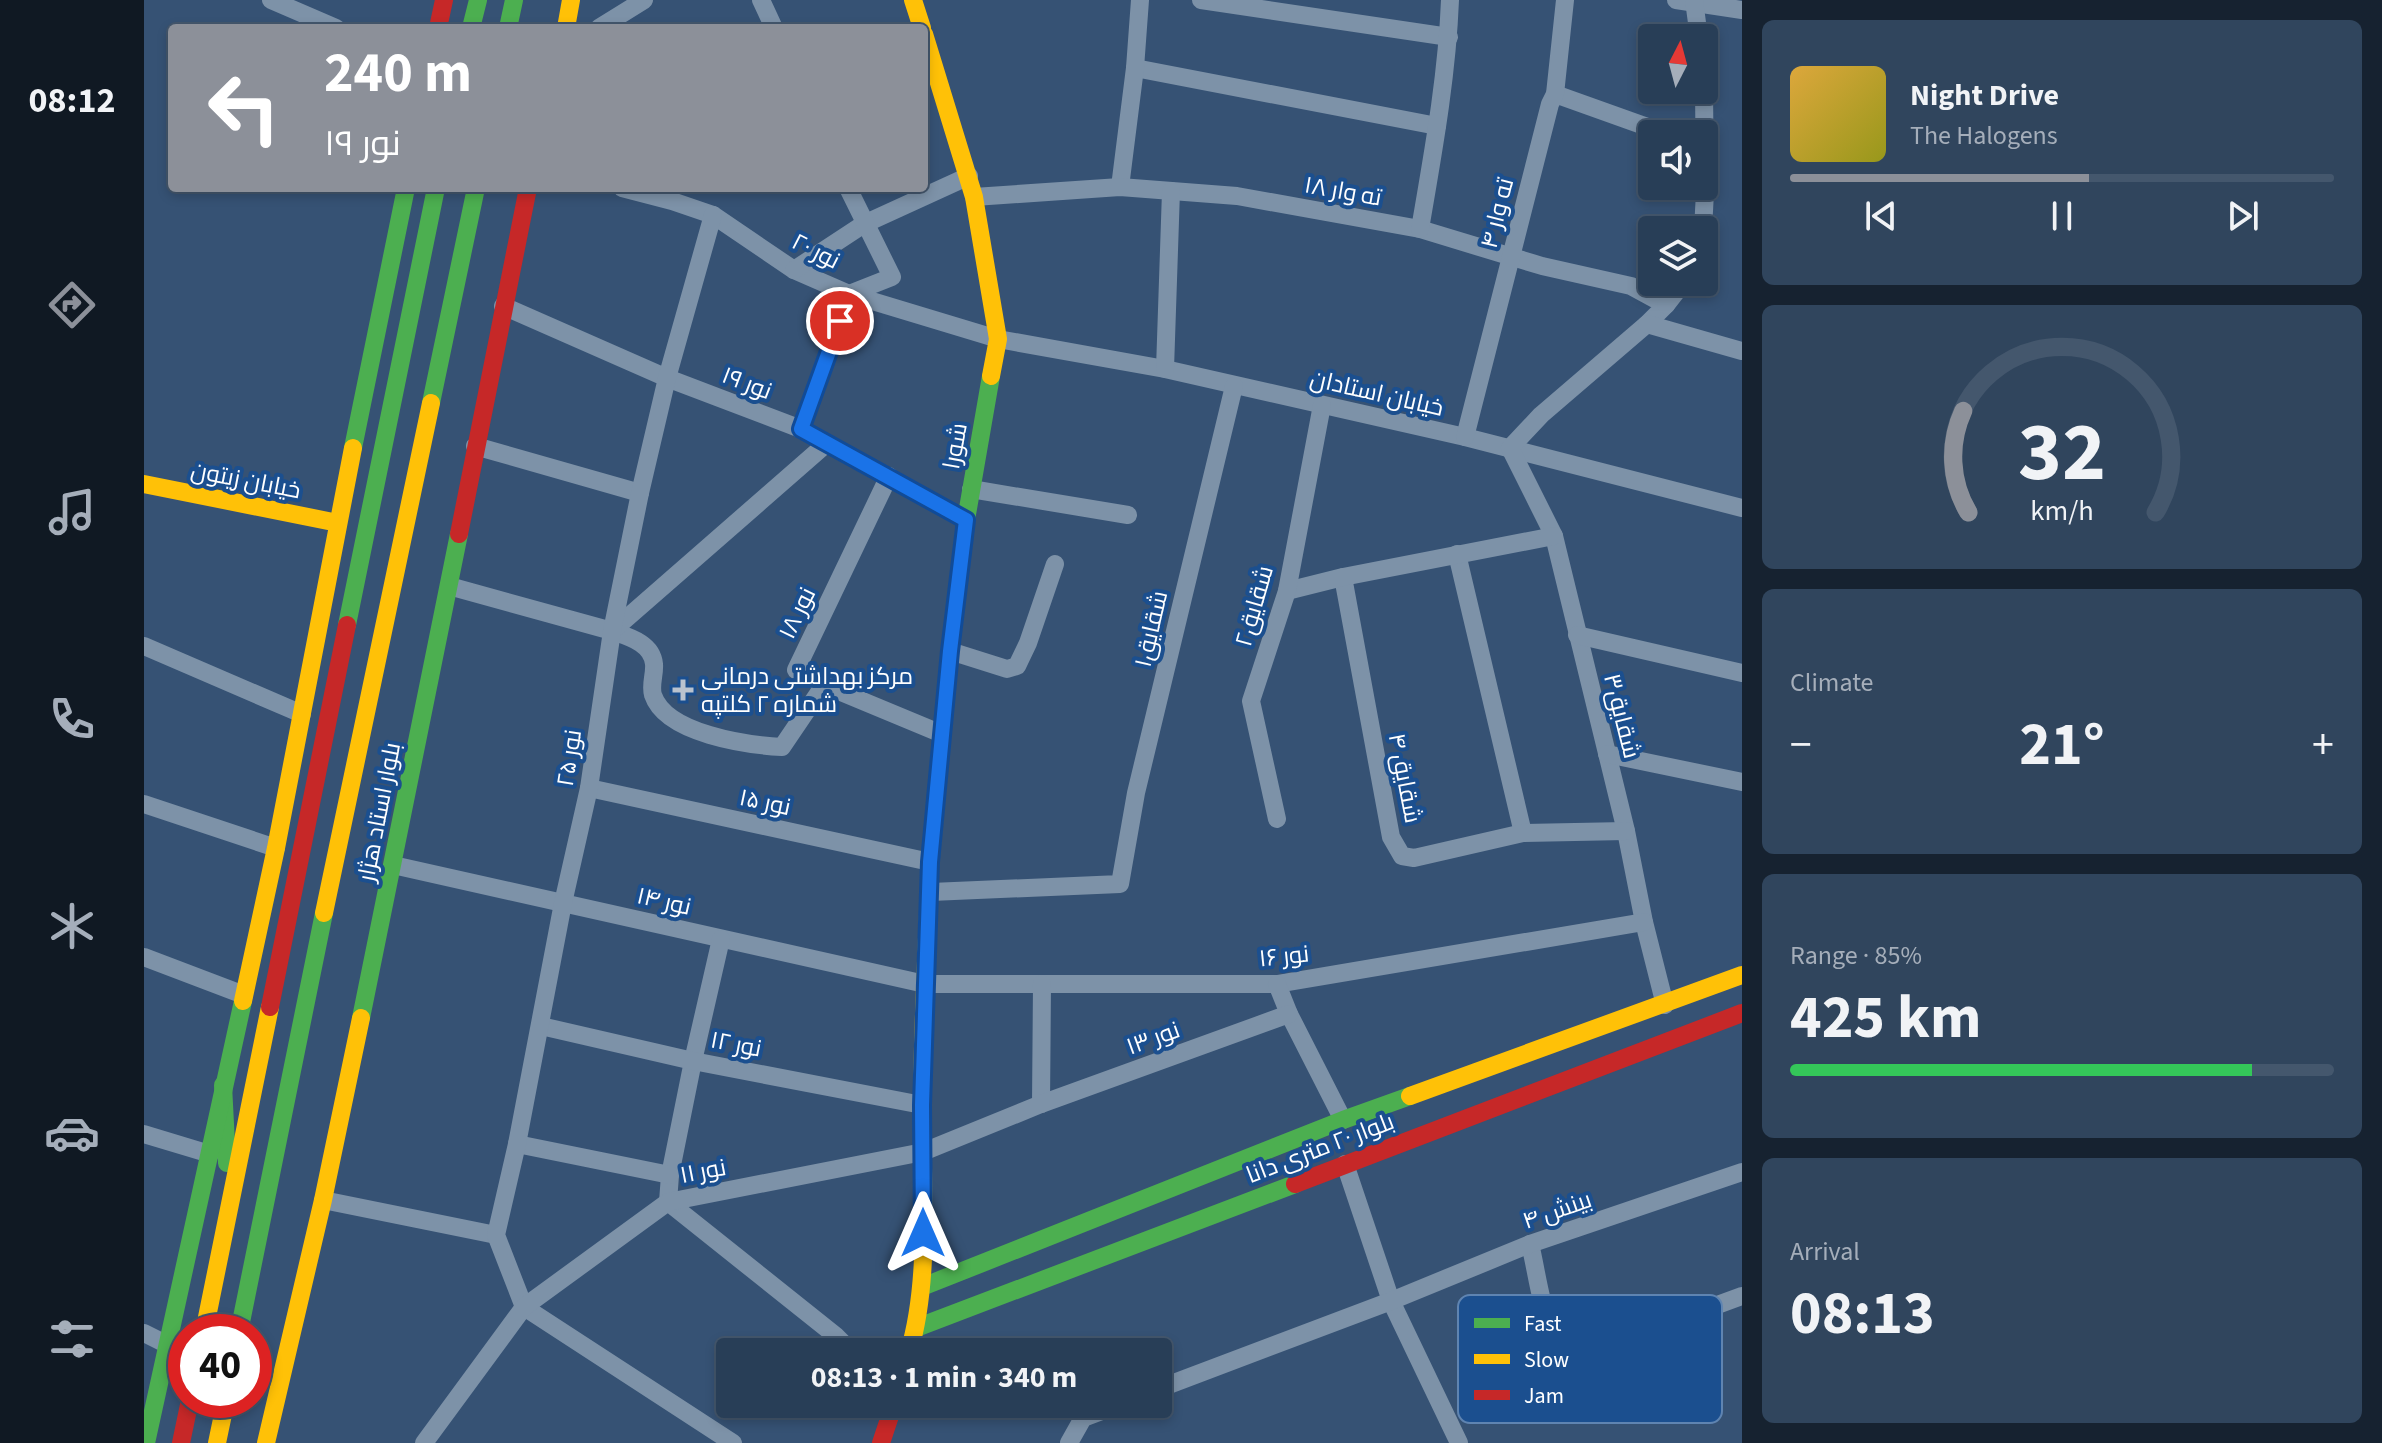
<!DOCTYPE html>
<meta charset="utf-8">
<style>
body{margin:0;font-family:"Source Sans 3",Cairo,sans-serif;background:#30455d;color:#f1f3f6;height:100vh;display:flex;flex-direction:column;font-size:30px;white-space:nowrap}
*{box-sizing:border-box;margin:0}
p{font-size:26px;color:#a5aeba}
.icon{flex:none;width:44px;height:44px;fill:none;stroke:currentColor;stroke-width:2;stroke-linecap:round;stroke-linejoin:round}
.map{position:relative;flex:1;overflow:hidden}
.details{display:flex;flex-direction:column;gap:20px;padding:20px;background:#162230;width:640px}
.details>*{flex:none}
.guide{position:absolute;left:24px;top:24px;width:760px;height:168px;border-radius:8px;box-shadow:0 4px 12px #0003,0 0 0 2px #44576d;background:#8c9099;color:#fff;overflow:hidden}
.needle{width:52px;rotate:6deg}
.tools{position:absolute;left:1494px;top:24px;display:grid;gap:16px}
.tools a{display:grid;place-items:center;width:80px;height:80px;border-radius:8px;background:#283e57;box-shadow:0 4px 12px #0003,0 0 0 2px #44576d;font-size:40px}
.speed{position:absolute;left:24px;top:1314px;display:flex;gap:16px;font-size:40px;font-weight:700;text-align:center}
.speed>*{display:grid;place-content:center;width:104px;height:104px;border-radius:50%;background:#283e57;box-shadow:0 4px 12px #0003,0 0 0 2px #44576d;line-height:1}
.speed .limit{border:12px solid #d22;background:#fff;color:#111}
.pin{position:absolute;display:grid;place-items:center;width:68px;height:68px;color:#fff;margin:-34px;border:4px solid #fff;border-radius:50%;box-shadow:0 2px 8px #0007}
.me{position:absolute;width:88px;margin:-44px;rotate:0deg;stroke-linejoin:round;filter:drop-shadow(0 0 6px #0008)}
.turn{display:flex;align-items:center;gap:28px;height:168px;padding:0 24px;font-size:36px}
.turn .icon{width:104px;height:104px;stroke-width:2.5}
.turn b{display:block;font-size:56px;line-height:68px}
.big{font-size:60px;font-weight:700;line-height:1.1}
.details .widget{flex:1;display:flex;flex-direction:column;justify-content:center;gap:12px;min-width:0;padding:0 28px;border-radius:12px;background:#30455d}
.details .dial{align-items:center;gap:0}
.dial svg{height:208px;overflow:visible;fill:none;stroke:#44576d;stroke-width:7;stroke-linecap:round;text-anchor:middle}
.dial text{fill:#f1f3f6;stroke:none}
.song{display:flex;align-items:center;gap:24px}
.cover{width:96px;height:96px;border-radius:12px;background:linear-gradient(135deg,hsl(40 70% 55%),hsl(60 70% 35%))}
.played{height:8px;border-radius:4px;background:linear-gradient(90deg,#8c9099 55%,#44576d 55%)}
.keys{display:flex;justify-content:space-around;direction:ltr}
.heat{display:flex;justify-content:space-between;align-items:center;font-size:44px;direction:ltr}
.charge{height:12px;border-radius:6px;background:linear-gradient(90deg,#34c759 85%,#44576d 0)}
.trip{position:absolute;left:572px;top:1338px;width:456px;height:80px;border-radius:8px;background:#283e57;box-shadow:0 4px 12px #0003,0 0 0 2px #44576d;font-weight:700;line-height:80px;text-align:center}
main{display:flex;flex:1;min-height:0}
.dock{display:flex;flex-direction:column;width:144px;justify-content:space-around;align-items:center;background:#101923;color:#a5aeba}
.dock .icon{width:56px;height:56px}
.dock .selected{color:#8c9099}
.dock b{font-size:36px;color:#f1f3f6}
.map>svg:first-child{display:block}
.lines{fill:none;stroke-linecap:round;stroke-linejoin:round}
.street{stroke:#7d92a8;stroke-width:18}
.fast{stroke:#4caf50;stroke-width:18}
.slow{stroke:#ffc107;stroke-width:18}
.jam{stroke:#c62828;stroke-width:18}
.route-casing{stroke:#114b97;stroke-width:20}
.route{stroke:#1a73e8;stroke-width:14}
.poi-dot{fill:#b9c2ce;stroke:#1b4f8f;stroke-width:3}
.labels{text-anchor:middle;stroke-width:8;stroke-linejoin:round;paint-order:stroke}
.street-label{font-size:24px;fill:#fff;stroke:#1b4f8f}
.poi-label{font-size:24px;fill:#fff;stroke:#1b4f8f;text-anchor:start}
.key{fill:#1b4f8f;stroke:#5f84b1;stroke-width:2}
.key-label{font-size:22px;fill:#fff}
</style>
<main>
<nav class="dock">
<b>08:12</b>
<svg class="icon selected" aria-label="directions" viewBox="0 0 24 24"><path d="M12 3l9 9-9 9-9-9zM9 14v-3h6M13 9l2 2-2 2"/></svg>
<svg class="icon" aria-label="music" viewBox="0 0 24 24"><path d="M9 18V5l10-2v13"/><circle cx="6" cy="18" r="3"/><circle cx="16" cy="16" r="3"/></svg>
<svg class="icon" aria-label="phone" viewBox="0 0 24 24"><path d="M5 4h4l2 5-3 2q2 4 5 5l2-3 5 2v4C11 20 4 13 5 4z"/></svg>
<svg class="icon" aria-label="climate" viewBox="0 0 24 24"><path d="M12 3v18M4 7l16 10M4 17L20 7"/></svg>
<svg class="icon" aria-label="car" viewBox="0 0 24 24"><path d="M5 17H2v-5l4-1 3-4h7l3 4 3 1v5h-3M9 17h6M6 11h13"/><circle cx="7" cy="17" r="2"/><circle cx="17" cy="17" r="2"/></svg>
<svg class="icon" aria-label="filters" viewBox="0 0 24 24"><path d="M4 7h16M4 17h16"/><circle cx="9" cy="7" r="2"/><circle cx="15" cy="17" r="2"/></svg>
</nav>
<div class="map">
<svg width="1598" height="1443" viewBox="0 0 1598 1443">
<rect width="100%" height="100%" fill="#365274"/>
<g class="lines">
<g class="street">
<polyline points="127,0 192,28"/>
<polyline points="617,0 630,28"/>
<polyline points="1057,0 1305,37"/>
<polyline points="1532,0 1598,10"/>
<polyline points="1550,0 1555,38"/>
<polyline points="455,28 500,0"/>
<polyline points="991,68 1293,126"/>
<polyline points="1411,94 1523,134"/>
<polyline points="976,187 991,68 996,0"/>
<polyline points="478,188 528,201 569,215 650,270 705,294 854,339 1021,369 1321,437 1598,508"/>
<polyline points="830,197 976,187 1093,196 1276,229 1398,266 1487,286 1522,305 1503,324 1397,415 1366,448 1410,536 1482,831 1500,922 1521,1005"/>
<path d="M1276 229C1289 153 1303 77 1306 0"/>
<polyline points="1559,230 1561,192 1560,90"/>
<polyline points="650,270 720,224 825,176"/>
<polyline points="1522,305 1540,282"/>
<polyline points="359,306 523,378 657,429 822,520"/>
<polyline points="1503,324 1598,351"/>
<polyline points="1021,369 1027,191"/>
<polyline points="657,429 705,294 748,277 704,188"/>
<polyline points="1321,437 1406,104 1411,94 1421,0"/>
<polyline points="331,446 496,493"/>
<polyline points="745,476 652,670 680,685 798,734"/>
<polyline points="827,489 984,515"/>
<polyline points="1313,554 1379,833"/>
<polyline points="1199,577 1247,837 1258,856 1270,858 1379,833 1482,831"/>
<path d="M305 586 468 631C485 637 508 643 510 664 511 674 506 685 509 695 522 734 603 745 638 747L680 685"/>
<polyline points="1143,591 1199,577 1410,536"/>
<polyline points="468,631 682,444"/>
<polyline points="1433,635 1598,673"/>
<polyline points="0,646 158,714"/>
<polyline points="806,651 863,669 873,666 884,643 911,564"/>
<polyline points="1463,754 1598,782"/>
<polyline points="445,788 786,862"/>
<polyline points="0,804 132,848"/>
<polyline points="1133,819 1107,701 1143,591 1178,405"/>
<polyline points="249,865 781,984 1133,984 1500,922"/>
<polyline points="787,892 976,884 992,793 1090,386"/>
<polyline points="577,939 549,1061 526,1175 524,1202 692,1336 708,1352"/>
<polyline points="0,957 100,995"/>
<polyline points="1133,984 1145,1014 1199,1120"/>
<polyline points="397,1026 549,1061 778,1105"/>
<polyline points="897,1104 898,984"/>
<polyline points="0,1134 66,1154"/>
<polyline points="373,1144 526,1175"/>
<polyline points="1201,1164 1247,1301 1315,1443"/>
<polyline points="179,1200 352,1235"/>
<path d="M1386 1244C1392 1268 1396 1302 1405 1324 1426 1373 1483 1384 1528 1402"/>
<polyline points="380,1307 352,1235 373,1144 419,903 445,788 468,631 496,493 523,378 569,215"/>
<polyline points="380,1307 589,1443"/>
<polyline points="0,1333 22,1344"/>
<polyline points="1429,1358 1598,1296"/>
<polyline points="1014,1389 1247,1301 1386,1244 1598,1172"/>
<polyline points="280,1443 380,1307 524,1202 779,1152 897,1104 1145,1014"/>
<polyline points="925,1443 939,1418 976,1404"/>
</g>
<g class="fast">
<polyline points="327,28 334,0"/>
<polyline points="364,28 370,0"/>
<polyline points="287,403 332,188"/>
<polyline points="209,448 262,188"/>
<polyline points="203,625 292,188"/>
<polyline points="786,866 806,651 822,520 847,376"/>
<polyline points="217,1018 315,534"/>
<polyline points="79,1085 83,1163"/>
<polyline points="778,1287 1199,1120 1266,1096"/>
<polyline points="772,1328 1151,1184"/>
<polyline points="95,1332 180,913"/>
<polyline points="2,1443 99,1001"/>
</g>
<g class="slow">
<polyline points="769,0 778,28"/>
<polyline points="422,28 427,0"/>
<polyline points="780,34 830,197 854,339 847,376"/>
<polyline points="0,484 194,523"/>
<polyline points="180,913 287,403"/>
<polyline points="99,1001 132,848 209,448"/>
<polyline points="1266,1096 1598,975"/>
<polyline points="60,1332 126,1007"/>
<path d="M765 1352C787 1278 778 1187 778 1110 778 1028 783 947 786 866"/>
<polyline points="73,1443 82,1400"/>
<polyline points="122,1443 179,1200 217,1018"/>
</g>
<g class="jam">
<polyline points="294,28 300,0"/>
<polyline points="315,534 384,188"/>
<polyline points="126,1007 203,625"/>
<polyline points="1151,1184 1598,1013"/>
<polyline points="37,1443 46,1400"/>
<polyline points="737,1443 750,1404"/>
</g>
</g>
<g class="lines">
<defs>
<polyline id="route" points="696,321 657,429 822,520 806,651 786,862 778,1105 779,1233"/>
</defs>
<use href="#route" class="route-casing"/>
<use href="#route" class="route"/>
</g>
<path class="poi-dot" d="M535 678h8v8h8v8h-8v8h-8v-8h-8v-8h8z"/>
<g class="labels">
<g class="street-label">
<text transform="translate(1199 191) rotate(10)" y="8">ته وار ۱۸</text>
<text transform="translate(1353 213) rotate(-76)" y="8">ته وار ۴</text>
<text transform="translate(672 251) rotate(27)" y="8">نور ۲۰</text>
<text transform="translate(603 383) rotate(21)" y="8">نور ۱۹</text>
<text transform="translate(1233 393) rotate(13)" y="8">خیابان استادان</text>
<text transform="translate(811 446) rotate(-80)" y="8">شورا</text>
<text transform="translate(102 480) rotate(11)" y="8">خیابان زیتون</text>
<text transform="translate(1110 606) rotate(-74)" y="8">شقایق۲</text>
<text transform="translate(653 613) rotate(-64)" y="8">نور ۱۸</text>
<text transform="translate(1007 629) rotate(-77)" y="8">شقایق۱</text>
<text transform="translate(1478 716) rotate(76)" y="8">شقایق۳</text>
<text transform="translate(425 758) rotate(-81)" y="8">نور ۲۵</text>
<text transform="translate(1261 778) rotate(79)" y="8">شقایق ۴</text>
<text transform="translate(621 802) rotate(12)" y="8">نور ۱۵</text>
<text transform="translate(235 812) rotate(-79)" y="8">بلوار استاد هژار</text>
<text transform="translate(520 901) rotate(13)" y="8">نور ۱۴</text>
<text transform="translate(1140 956) rotate(-6)" y="8">نور ۱۶</text>
<text transform="translate(1009 1038) rotate(-20)" y="8">نور ۱۳</text>
<text transform="translate(592 1044) rotate(11)" y="8">نور ۱۲</text>
<text transform="translate(1176 1148) rotate(-21)" y="8">بلوار ۲۰ متری دانا</text>
<text transform="translate(559 1171) rotate(-11)" y="8">نور ۱۱</text>
<text transform="translate(1413 1210) rotate(-19)" y="8">بینش ۴</text>
</g>
<g class="poi-label">
<text x="557" y="684">مرکز بهداشتی درمانی<tspan x="557" dy="28">شماره ۲ کلتپه</tspan></text>
</g>
</g>
<rect x="1314" y="1295" width="264" height="128" rx="12" class="key"/>
<rect x="1330" y="1318" width="36" height="10" fill="#4caf50"/>
<rect x="1330" y="1354" width="36" height="10" fill="#ffc107"/>
<rect x="1330" y="1390" width="36" height="10" fill="#c62828"/>
<g class="key-label">
<text x="1380" y="1331">Fast</text>
<text x="1380" y="1367">Slow</text>
<text x="1380" y="1403">Jam</text>
</g>
</svg>
<div class="tools">
<a><svg class="needle" viewBox="-14 -14 28 28"><path d="M0-13l5 13h-10z" fill="#e53935"/><path d="M0 13l5-13h-10z" fill="#a5aeba"/></svg></a>
<a><svg class="icon" aria-label="sound" viewBox="0 0 24 24"><path d="M4 9h4l5-4v14l-5-4H4zM17 9q2 3 0 6"/></svg></a>
<a><svg class="icon" aria-label="layers" viewBox="0 0 24 24"><path d="M12 4l9 5-9 5-9-5zM3 14l9 5 9-5"/></svg></a>
</div>
<div class="speed"><div class="limit">40</div></div>
<div class="pin" style="left:696px;top:321px;background:#d93025"><svg class="icon" aria-label="arrive" viewBox="0 0 24 24"><path d="M6 21V4h12l-3 4 3 4H6"/></svg></div>
<svg class="me" style="left:779px;top:1233px" viewBox="-20 -20 40 40"><path d="M0-17L14 15 0 8-14 15z" fill="#1a73e8" stroke="#fff" stroke-width="4"/></svg>
<div class="trip">08:13 · 1 min · 340 m</div>
<div class="guide">
<div class="turn"><svg class="icon" aria-label="left" viewBox="0 0 24 24"><path d="M17 20v-9H6M10 6l-5 5 5 5"/></svg><div><b>240 m</b>نور ۱۹</div></div>
</div>
</div>
<section class="details">
<div class="widget">
<div class="song"><i class="cover"></i><div><b>Night Drive</b><p>The Halogens</p></div></div>
<div class="played"></div>
<div class="keys"><svg class="icon" aria-label="previous" viewBox="0 0 24 24"><path d="M18 5L8 12l10 7zM5 5v14"/></svg><svg class="icon" aria-label="pause" viewBox="0 0 24 24"><path d="M8 5v14M16 5v14"/></svg><svg class="icon" aria-label="next" viewBox="0 0 24 24"><path d="M6 5l10 7-10 7zM19 5v14"/></svg></div>
</div>
<div class="widget dial"><svg viewBox="0 0 100 80">
<path d="M14 69A42 42 0 1 1 86 69"/>
<path d="M14 69A42 42 0 0 1 12 30" stroke="#8c9099"/>
<text x="50" y="56" font-size="32" font-weight="700">32</text>
<text x="50" y="72" font-size="11">km/h</text>
</svg></div>
<div class="widget"><p>Climate</p>
<div class="heat"><a>−</a><b class="big">21°</b><a>+</a></div>
</div>
<div class="widget"><p>Range · 85%</p><b class="big">425 km</b><div class="charge"></div></div>
<div class="widget"><p>Arrival</p><b class="big">08:13</b></div>
</section>
</main>
